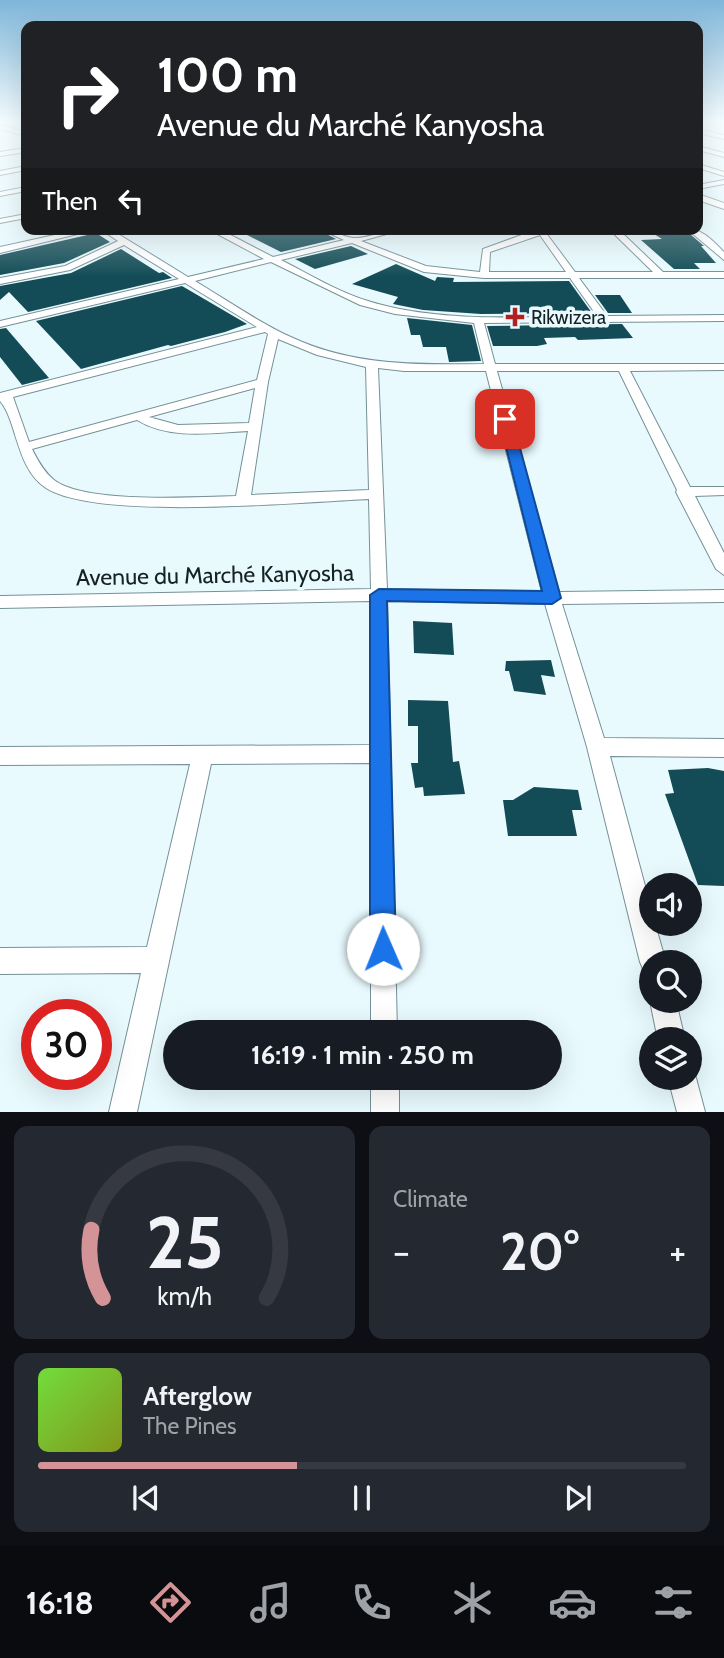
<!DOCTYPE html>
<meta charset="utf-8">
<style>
body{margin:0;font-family:Cabin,sans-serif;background:#242831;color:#f1f3f6;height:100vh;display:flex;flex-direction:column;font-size:26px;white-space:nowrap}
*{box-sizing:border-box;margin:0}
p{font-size:23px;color:#9ea1a6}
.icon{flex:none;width:38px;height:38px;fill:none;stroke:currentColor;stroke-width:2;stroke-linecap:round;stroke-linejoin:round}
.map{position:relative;height:1112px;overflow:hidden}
.sheet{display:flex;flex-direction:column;gap:14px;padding:14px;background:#0d0f14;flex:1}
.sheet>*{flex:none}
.top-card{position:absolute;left:21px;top:21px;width:682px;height:214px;border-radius:14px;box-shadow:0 7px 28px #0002;background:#202124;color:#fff;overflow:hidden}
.buttons{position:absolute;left:639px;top:873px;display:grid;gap:14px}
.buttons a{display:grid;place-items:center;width:63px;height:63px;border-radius:50%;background:#171b24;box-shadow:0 7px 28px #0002;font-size:35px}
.speed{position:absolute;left:21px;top:999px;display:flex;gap:14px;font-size:35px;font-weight:700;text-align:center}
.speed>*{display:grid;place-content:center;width:91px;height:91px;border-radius:50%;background:#171b24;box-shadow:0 7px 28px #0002;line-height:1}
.speed .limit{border:10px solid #d22;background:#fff;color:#111}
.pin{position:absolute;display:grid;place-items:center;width:60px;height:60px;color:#fff;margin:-30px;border-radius:14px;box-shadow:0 4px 10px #0006}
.me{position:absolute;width:77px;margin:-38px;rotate:359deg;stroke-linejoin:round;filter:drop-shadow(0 0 5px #0008)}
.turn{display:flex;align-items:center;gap:24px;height:147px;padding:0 21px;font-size:32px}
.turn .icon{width:91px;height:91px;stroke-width:2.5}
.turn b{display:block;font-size:49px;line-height:60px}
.then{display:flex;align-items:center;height:66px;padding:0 21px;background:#0003;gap:14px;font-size:26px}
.big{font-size:52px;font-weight:800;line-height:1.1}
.sheet .tile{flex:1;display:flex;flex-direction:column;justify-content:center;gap:10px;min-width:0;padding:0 24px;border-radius:14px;background:#242831}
.sheet .dial{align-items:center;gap:0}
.dial svg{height:182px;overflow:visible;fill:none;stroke:#363941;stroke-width:7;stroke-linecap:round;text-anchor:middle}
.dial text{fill:#f1f3f6;stroke:none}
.song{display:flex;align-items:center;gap:21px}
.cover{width:84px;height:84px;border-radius:10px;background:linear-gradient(135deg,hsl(100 70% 55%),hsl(70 70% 35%))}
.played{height:7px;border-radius:4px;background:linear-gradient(90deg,#d49497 40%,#363941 40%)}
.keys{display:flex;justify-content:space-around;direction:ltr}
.heat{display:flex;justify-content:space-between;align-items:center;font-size:38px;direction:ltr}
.sheet .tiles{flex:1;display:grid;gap:14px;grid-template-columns:1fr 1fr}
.tile:last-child{grid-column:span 2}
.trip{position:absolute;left:163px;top:1020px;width:399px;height:70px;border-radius:35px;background:#171b24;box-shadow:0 7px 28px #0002;font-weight:800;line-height:70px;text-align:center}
.menu{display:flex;height:112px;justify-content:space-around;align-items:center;background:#090b0e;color:#9ea1a6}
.menu .icon{width:49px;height:49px}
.menu .selected{color:#d49497}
.menu b{font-size:32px;color:#f1f3f6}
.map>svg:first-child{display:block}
.building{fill:#134c56}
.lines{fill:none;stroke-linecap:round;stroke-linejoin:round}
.minor-casing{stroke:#759197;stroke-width:2}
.tertiary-casing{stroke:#759197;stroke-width:2}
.minor{fill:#fff;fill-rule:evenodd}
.tertiary{fill:#fff;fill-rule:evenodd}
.route{fill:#1a73e8;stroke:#114b97;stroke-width:2}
.poi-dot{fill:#b12122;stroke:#e8fafe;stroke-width:2.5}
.labels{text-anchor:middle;stroke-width:7;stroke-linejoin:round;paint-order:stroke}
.far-poi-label{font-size:19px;fill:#162123;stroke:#e8fafe;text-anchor:start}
.street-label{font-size:23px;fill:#162123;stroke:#e8fafe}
</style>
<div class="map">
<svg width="724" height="1112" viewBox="0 0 724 1112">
<rect width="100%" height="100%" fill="#e8fafe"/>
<g class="building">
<polygon points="235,229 317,229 336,239 281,252"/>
<polygon points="646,229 684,229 704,246 701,246 716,263 694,263 700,269 674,269 641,240 662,239"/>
<polygon points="96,233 110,242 64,263 0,275 0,255"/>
<polygon points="351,246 368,254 315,269 295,259"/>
<polygon points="121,249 159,273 163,272 172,278 28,312 9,292 0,300 0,286 71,273"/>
<polygon points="396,264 435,281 437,277 454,278 453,282 569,281 592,313 481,314 423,310 393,304 398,297 352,284"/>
<polygon points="182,286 247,324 225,332 171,346 168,345 81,369 36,321"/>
<polygon points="595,295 620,295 632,313 608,313"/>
<polygon points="407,318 472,325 481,361 449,362 446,347 423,347 420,335 411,335"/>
<polygon points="622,324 633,338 578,340 575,337 544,338 547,344 537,346 493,346 487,326"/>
<polygon points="6,328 49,378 22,385 0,357 0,329"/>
<polygon points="413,621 452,623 454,655 414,653"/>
<polygon points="551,660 555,677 541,675 546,695 514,691 509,671 505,671 506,661"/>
<polygon points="408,700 448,701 453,762 459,761 465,794 424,796 423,787 415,788 411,763 418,763 418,726 408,726"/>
<polygon points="708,768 724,771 724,886 698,885 665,794 674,793 668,770"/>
<polygon points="534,787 578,790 582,810 572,810 577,836 508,836 503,800 513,800"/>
</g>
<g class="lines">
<defs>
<g id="minor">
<polygon points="0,125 26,132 26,136 0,129"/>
<polygon points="698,129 724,135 724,139 698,133"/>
<polygon points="698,146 724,153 724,157 698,150"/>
<polygon points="26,148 26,152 0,156 0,152"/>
<polygon points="698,164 724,172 724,176 698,168"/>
<polygon points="26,166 26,170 0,175 0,171"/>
<polygon points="724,180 724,184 698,189 698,185"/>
<polygon points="26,187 26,191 0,196 0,192"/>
<polygon points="26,214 26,218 0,223 0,219"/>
<polygon points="82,229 98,229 0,253 0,247"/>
<path d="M100 229H110L188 277 264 259 208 229H219L273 257 344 240 320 229C334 229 342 237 353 238 367 239 388 229 405 229L361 241 426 266 480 272 483 249 538 229H554L546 233 575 272H653L609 229H618L663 272H724V278H579L607 316 724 315V321L484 323 495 364H724V370L630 371 690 487H724V495L695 496 724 553V575L716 569 676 492 677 490 619 371H497L559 592 724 590V602L562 604 604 738 724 739V757L610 756 651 908V924H655L666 962H651V974L644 971 640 962 587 747 545 604 387 601 397 1032H371V763L211 764 137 1112H109L141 973 0 974V948L147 947 190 764 0 765V747L371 745V601L0 608V596L371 589 369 499C302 502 97 521 46 488 16 469 17 420 0 401V393L257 327 185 283 0 327V321L179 279 124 245 70 270 0 284V278L65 266 118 241ZM540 235 566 272H489L490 252ZM352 243 424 272 484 278H570L597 316C525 317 437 323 368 301 338 292 309 274 281 260ZM271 262 360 305 395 314 474 323 484 364C418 365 354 366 293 338 259 323 227 300 195 281ZM265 332 268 334 257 380 29 442 13 397ZM278 339 317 355 366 367 369 490 251 495 268 382ZM378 368 404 371H486L542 592 387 589ZM255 388 249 423 178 425 149 417ZM137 420C169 440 212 433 248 431L236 496C196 497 85 504 54 480 44 472 38 461 32 449Z"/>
<path d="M687 229C703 229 713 241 724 252V260Z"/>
<polygon points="651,998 651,1001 676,1001 685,1040 658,1040 650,1001"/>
<polygon points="690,1067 696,1078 705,1112 677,1112 668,1078 690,1078"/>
<rect x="371" y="1078" width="28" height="34"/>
</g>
<polygon id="tertiary" points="698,194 724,203 724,209 698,200"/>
</defs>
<use href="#minor" class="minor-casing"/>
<use href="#tertiary" class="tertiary-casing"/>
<use href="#minor" class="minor"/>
<use href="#tertiary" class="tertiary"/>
</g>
<linearGradient id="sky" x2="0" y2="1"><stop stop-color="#7fb6d9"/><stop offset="0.44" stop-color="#f5fdff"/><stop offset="1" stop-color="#f5fdff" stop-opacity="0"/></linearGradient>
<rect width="724" height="277" fill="url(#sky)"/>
<polygon class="route" points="505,415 512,419 561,598 552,604 387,601 396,949 392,958 383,962 374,958 370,949 370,595 379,589 542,591 499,419"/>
<path class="poi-dot" d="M511.5 306.5h7v7h7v7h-7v7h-7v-7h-7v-7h7z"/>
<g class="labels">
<g class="far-poi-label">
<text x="531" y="324">Rikwizera</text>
</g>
<g class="street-label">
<text transform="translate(215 575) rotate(-1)" y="8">Avenue du Marché Kanyosha</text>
</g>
</g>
</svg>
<div class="buttons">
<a><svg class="icon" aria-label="sound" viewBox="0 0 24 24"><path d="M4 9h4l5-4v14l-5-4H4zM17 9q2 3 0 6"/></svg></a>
<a><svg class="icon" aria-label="search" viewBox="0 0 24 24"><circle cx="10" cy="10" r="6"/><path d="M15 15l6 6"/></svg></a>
<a><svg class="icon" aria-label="layers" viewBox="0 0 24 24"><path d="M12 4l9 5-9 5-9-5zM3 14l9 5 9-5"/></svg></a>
</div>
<div class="speed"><div class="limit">30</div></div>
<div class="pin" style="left:505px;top:419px;background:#d93025"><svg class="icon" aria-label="arrive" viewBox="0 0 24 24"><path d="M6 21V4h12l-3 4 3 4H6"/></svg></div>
<svg class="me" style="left:383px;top:949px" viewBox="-20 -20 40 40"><circle r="19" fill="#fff"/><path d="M0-13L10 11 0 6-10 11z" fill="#1a73e8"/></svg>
<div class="trip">16:19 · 1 min · 250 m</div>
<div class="top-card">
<div class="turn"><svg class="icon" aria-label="right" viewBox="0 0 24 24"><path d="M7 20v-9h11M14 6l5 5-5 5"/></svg><div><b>100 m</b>Avenue du Marché Kanyosha</div></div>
<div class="then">Then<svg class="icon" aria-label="left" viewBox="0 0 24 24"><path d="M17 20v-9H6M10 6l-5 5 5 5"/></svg></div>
</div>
</div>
<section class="sheet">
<div class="tiles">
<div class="tile dial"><svg viewBox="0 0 100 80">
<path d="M14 69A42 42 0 1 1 86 69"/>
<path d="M14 69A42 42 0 0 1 9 39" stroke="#d49497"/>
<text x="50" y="56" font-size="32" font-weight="700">25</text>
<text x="50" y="72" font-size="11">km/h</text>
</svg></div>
<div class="tile"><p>Climate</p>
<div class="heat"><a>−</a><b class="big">20°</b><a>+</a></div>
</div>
<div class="tile">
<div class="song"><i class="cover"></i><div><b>Afterglow</b><p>The Pines</p></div></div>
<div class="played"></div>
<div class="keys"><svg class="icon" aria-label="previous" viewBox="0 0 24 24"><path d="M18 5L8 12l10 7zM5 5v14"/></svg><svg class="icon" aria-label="pause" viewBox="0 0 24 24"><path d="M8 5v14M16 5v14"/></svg><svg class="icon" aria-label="next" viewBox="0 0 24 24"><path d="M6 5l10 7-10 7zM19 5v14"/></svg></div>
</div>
</div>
</section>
<nav class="menu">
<b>16:18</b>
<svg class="icon selected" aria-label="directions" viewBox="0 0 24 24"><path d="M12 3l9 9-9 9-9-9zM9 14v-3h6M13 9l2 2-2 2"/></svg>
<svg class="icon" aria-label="music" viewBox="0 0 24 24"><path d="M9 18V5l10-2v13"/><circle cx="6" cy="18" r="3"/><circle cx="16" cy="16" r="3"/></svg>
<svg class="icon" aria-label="phone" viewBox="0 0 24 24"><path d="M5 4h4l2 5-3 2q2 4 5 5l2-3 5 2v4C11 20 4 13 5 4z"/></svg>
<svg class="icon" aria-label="climate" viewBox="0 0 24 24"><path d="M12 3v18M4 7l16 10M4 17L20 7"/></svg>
<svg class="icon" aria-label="car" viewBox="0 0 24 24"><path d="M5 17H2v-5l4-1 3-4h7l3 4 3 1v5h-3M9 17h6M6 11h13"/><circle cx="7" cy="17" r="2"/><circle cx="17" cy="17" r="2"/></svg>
<svg class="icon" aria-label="filters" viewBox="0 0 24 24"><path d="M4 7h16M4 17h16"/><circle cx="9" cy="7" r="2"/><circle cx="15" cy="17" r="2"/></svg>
</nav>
